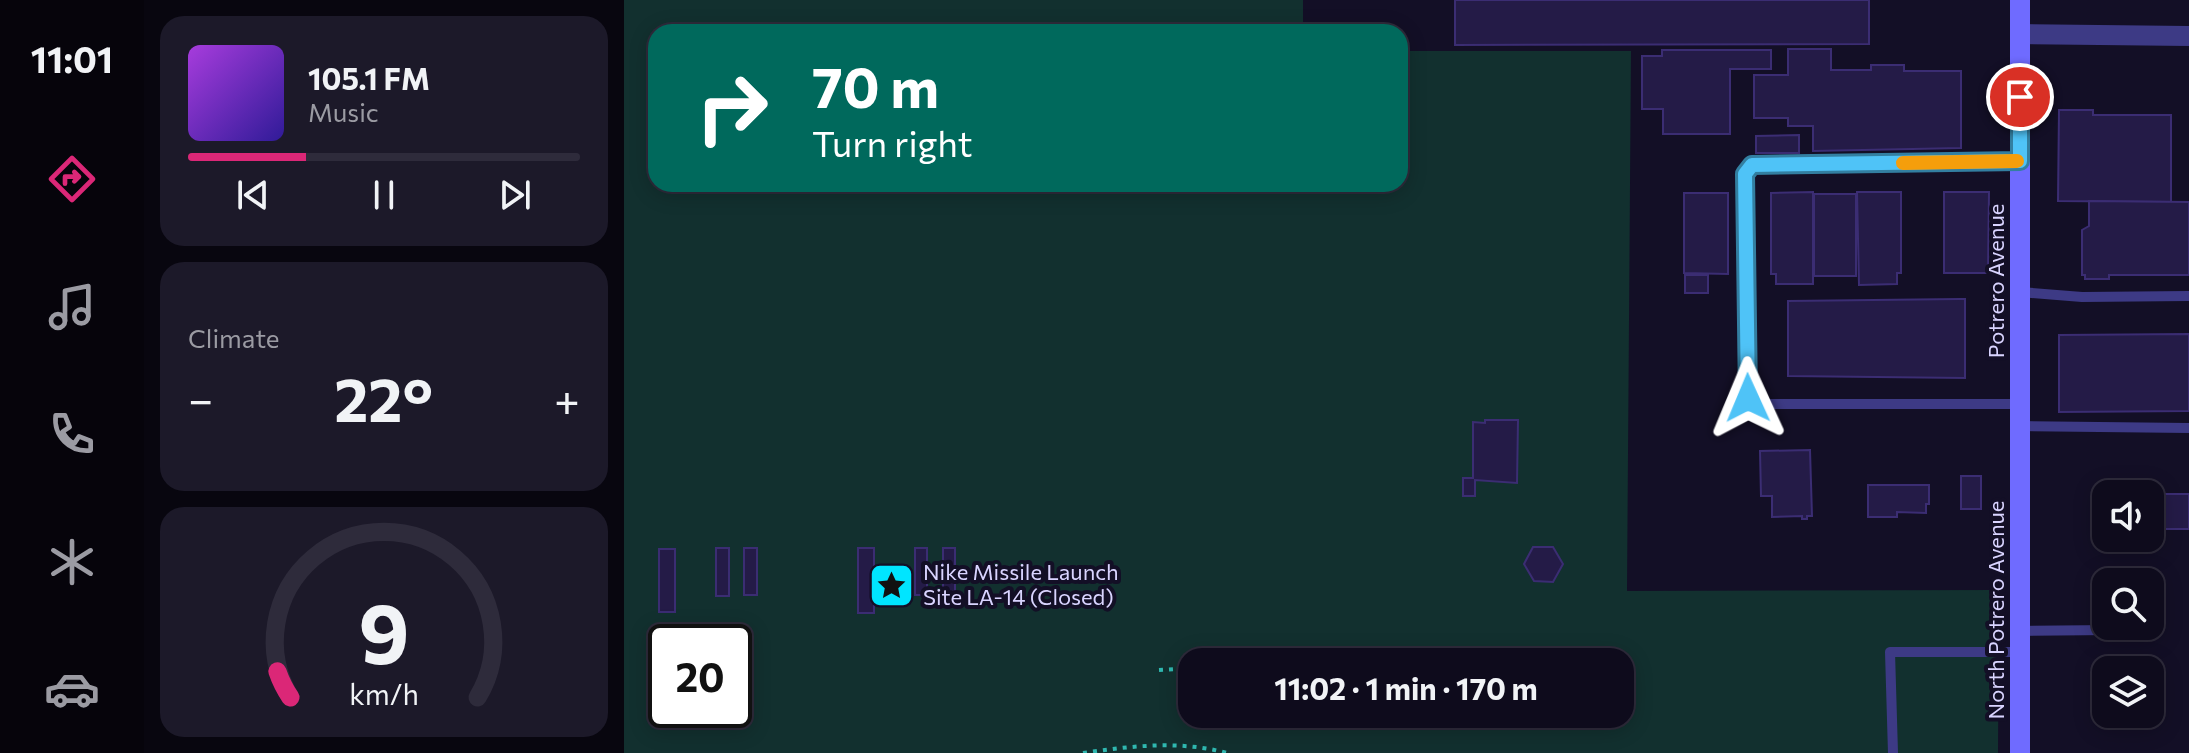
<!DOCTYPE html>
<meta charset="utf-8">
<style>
body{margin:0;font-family:Commissioner,sans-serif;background:#1c1929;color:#f1f3f6;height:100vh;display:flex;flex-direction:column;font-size:30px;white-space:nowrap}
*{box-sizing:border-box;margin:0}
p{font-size:26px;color:#9b9ba3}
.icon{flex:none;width:44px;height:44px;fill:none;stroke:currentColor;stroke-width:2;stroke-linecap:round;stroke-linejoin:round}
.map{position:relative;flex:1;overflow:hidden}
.drawer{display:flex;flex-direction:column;gap:16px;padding:16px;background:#08060f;width:480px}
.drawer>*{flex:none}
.hud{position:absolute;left:24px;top:24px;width:760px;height:168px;border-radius:24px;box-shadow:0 4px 20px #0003,0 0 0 2px #2e2b3b;background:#00695c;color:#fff;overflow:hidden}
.controls{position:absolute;left:1468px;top:480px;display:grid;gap:16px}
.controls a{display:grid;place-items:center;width:72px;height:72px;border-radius:16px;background:#0e0b1c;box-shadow:0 4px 20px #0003,0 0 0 2px #2e2b3b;font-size:40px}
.speed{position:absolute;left:24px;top:624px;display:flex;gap:16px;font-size:40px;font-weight:700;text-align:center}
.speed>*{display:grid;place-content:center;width:104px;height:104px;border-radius:50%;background:#0e0b1c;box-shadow:0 4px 20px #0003,0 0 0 2px #2e2b3b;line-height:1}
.speed .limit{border:4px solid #111;border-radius:12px;background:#fff;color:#111}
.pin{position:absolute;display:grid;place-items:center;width:68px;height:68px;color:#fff;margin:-34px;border:4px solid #fff;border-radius:50%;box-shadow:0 2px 8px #0007}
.me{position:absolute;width:88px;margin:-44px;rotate:359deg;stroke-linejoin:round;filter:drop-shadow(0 0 6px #0008)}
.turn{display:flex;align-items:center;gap:28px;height:168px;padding:0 32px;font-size:36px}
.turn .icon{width:104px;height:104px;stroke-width:2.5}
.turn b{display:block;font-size:56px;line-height:68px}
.big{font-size:60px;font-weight:700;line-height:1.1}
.drawer .card{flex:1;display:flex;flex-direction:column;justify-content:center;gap:12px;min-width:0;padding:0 28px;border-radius:24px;background:#1c1929}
.drawer .dial{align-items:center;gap:0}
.dial svg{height:208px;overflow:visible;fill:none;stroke:#2e2b3b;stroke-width:7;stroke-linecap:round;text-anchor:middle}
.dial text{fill:#f1f3f6;stroke:none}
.song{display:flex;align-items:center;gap:24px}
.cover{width:96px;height:96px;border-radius:12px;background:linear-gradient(135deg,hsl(280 70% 55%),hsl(250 70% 35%))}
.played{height:8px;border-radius:4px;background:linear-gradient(90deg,#db2777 30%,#2e2b3b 30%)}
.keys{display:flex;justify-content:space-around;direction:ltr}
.heat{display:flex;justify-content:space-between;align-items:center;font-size:44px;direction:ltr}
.trip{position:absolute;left:554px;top:648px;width:456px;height:80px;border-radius:24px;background:#0e0b1c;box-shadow:0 4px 20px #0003,0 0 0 2px #2e2b3b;font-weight:700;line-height:80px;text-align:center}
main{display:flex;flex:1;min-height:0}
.menu{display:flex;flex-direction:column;width:144px;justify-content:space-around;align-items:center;background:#06040b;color:#9b9ba3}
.menu .icon{width:56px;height:56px}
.menu .current{color:#db2777}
.menu b{font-size:36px;color:#f1f3f6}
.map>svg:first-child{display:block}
.green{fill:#12302f;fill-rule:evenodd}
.building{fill:#241b47;stroke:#3b2d73;stroke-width:2}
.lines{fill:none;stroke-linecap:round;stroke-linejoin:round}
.path{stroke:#2fb8b0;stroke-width:4;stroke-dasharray:4 6;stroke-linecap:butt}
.lane{stroke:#3d3a85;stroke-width:10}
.street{stroke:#3d3a85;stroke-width:20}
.secondary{stroke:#6f6bff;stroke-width:20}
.route-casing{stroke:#337fa1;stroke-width:20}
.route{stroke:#4fc3f7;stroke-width:14}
.slow{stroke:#f59e0b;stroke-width:14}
.labels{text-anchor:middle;stroke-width:8;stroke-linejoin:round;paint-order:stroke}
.street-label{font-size:22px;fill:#d9d4ff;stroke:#130f26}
.poi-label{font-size:22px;fill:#d9d4ff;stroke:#130f26;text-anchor:start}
</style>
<main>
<nav class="menu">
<b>11:01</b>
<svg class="icon current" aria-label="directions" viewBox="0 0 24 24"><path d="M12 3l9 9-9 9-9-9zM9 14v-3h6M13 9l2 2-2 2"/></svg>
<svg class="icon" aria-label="music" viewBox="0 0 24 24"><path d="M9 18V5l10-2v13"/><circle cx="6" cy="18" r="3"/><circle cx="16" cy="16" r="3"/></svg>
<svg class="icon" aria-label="phone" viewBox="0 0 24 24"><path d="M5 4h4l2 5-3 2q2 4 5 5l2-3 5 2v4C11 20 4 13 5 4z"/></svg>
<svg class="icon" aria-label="climate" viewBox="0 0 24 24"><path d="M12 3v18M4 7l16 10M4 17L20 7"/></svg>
<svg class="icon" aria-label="car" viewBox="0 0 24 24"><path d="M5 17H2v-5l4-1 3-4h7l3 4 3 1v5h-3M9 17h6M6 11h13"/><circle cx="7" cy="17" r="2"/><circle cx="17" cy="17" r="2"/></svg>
</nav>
<section class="drawer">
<div class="card">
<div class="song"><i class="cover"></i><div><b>105.1 FM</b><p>Music</p></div></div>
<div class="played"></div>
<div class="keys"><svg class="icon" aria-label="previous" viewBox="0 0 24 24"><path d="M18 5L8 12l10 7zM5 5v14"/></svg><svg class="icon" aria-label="pause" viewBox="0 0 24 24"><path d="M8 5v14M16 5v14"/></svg><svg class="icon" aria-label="next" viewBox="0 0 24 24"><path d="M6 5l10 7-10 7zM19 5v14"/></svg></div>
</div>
<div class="card"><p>Climate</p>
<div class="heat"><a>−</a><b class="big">22°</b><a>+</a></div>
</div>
<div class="card dial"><svg viewBox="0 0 100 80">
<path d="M14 69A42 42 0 1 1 86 69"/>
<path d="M14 69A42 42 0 0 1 9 59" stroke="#db2777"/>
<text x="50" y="56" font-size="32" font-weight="700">9</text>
<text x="50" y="72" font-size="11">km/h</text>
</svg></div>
</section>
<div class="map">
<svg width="1565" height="753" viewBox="0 0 1565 753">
<rect width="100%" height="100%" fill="#130f26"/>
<path class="green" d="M0 0H679V32H32V184H776V51H1007L1003 591 1375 590 1374 753H0ZM42 642H110V710H42ZM568 662H996V714H568Z"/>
<g class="building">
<polygon points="831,0 1245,0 1245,44 831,45"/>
<polygon points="1164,49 1207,49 1207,70 1247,70 1247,65 1280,65 1280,71 1337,71 1337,148 1189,151 1189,126 1164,126 1164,118 1130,118 1130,75 1164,75"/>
<polygon points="1038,50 1147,50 1147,69 1106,69 1106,134 1039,134 1039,109 1018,109 1018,56 1038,56"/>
<polygon points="1435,110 1469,110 1469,115 1547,115 1547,202 1434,201"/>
<polygon points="1175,135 1175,153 1132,153 1132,136"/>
<polygon points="1189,192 1189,284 1152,284 1152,274 1147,274 1147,193"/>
<polygon points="1233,192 1277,192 1277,273 1273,273 1273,284 1235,285"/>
<polygon points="1320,192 1365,192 1364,273 1320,273"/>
<polygon points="1060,193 1104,193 1104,274 1060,273"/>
<rect x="1190" y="194" width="42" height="82"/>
<polygon points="1465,201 1565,202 1565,275 1485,275 1485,279 1461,279 1461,275 1458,275 1458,230 1465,226"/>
<rect x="1061" y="275" width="23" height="18"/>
<polygon points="1335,299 1341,299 1341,378 1164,376 1164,301"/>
<polygon points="1565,334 1565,411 1435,412 1435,335"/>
<polygon points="861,420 894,420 893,483 851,480 851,496 839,496 839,478 849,478 849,422 861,423"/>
<polygon points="1186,450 1188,516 1183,516 1183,519 1178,519 1178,516 1148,517 1148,496 1137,496 1136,451"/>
<rect x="1337" y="476" width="20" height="33"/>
<polygon points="1244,485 1305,485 1305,504 1302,504 1302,513 1273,512 1273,517 1244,517"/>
<polygon points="1536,494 1565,494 1565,529 1526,529 1528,504 1536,504"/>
<polygon points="909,547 929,547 939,564 929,582 910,581 900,564"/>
<rect x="92" y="548" width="13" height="48"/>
<rect x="120" y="548" width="13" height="47"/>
<rect x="234" y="548" width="16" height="65"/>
<rect x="291" y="548" width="12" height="47"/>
<rect x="319" y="548" width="12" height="48"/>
<rect x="35" y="549" width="16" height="63"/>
</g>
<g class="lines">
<g class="path">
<polyline points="712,662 753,654"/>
<polyline points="535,670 568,668"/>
<path d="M459 753C508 746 555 740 603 753"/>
</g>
<g class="lane">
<polyline points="1396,161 1128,165 1121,174 1124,398 1132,404 1396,404"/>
<polyline points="1396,292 1458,297 1565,296"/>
<polyline points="1396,426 1565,428"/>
<polyline points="1395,631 1487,630"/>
<polyline points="1269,753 1266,652 1396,652"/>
</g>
<polyline class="street" points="1396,34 1565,36"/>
<polyline class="secondary" points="1396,0 1396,753"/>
</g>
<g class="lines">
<defs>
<polyline id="route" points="1124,398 1121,174 1128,165 1396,161 1396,97"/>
</defs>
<use href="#route" class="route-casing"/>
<use href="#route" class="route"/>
<polyline class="slow" points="1279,163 1393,161"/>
</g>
<defs>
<symbol id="sight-square" viewBox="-11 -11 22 22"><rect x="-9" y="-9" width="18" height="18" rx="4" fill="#00e5ff" stroke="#130f26"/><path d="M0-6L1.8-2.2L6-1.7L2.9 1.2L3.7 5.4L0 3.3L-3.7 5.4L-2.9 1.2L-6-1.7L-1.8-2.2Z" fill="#111"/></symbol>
</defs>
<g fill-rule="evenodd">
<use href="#sight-square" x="242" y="560" width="51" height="51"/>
</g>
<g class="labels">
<g class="street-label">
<text transform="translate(1372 281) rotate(-90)" y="8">Potrero Avenue</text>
<text transform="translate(1372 610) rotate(-90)" y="8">North Potrero Avenue</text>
</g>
<g class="poi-label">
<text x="299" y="580">Nike Missile Launch<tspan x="299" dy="25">Site LA-14 (Closed)</tspan></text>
</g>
</g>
</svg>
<div class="controls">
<a><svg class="icon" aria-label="sound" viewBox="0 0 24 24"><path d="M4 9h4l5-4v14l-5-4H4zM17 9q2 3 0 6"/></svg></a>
<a><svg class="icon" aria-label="search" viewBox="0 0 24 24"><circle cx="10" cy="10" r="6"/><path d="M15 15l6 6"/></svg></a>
<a><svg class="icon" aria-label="layers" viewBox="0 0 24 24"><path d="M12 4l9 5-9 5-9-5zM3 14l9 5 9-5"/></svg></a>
</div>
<div class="speed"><div class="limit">20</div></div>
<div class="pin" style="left:1396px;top:97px;background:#d93025"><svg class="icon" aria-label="arrive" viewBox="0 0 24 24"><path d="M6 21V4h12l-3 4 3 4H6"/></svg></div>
<svg class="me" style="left:1124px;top:398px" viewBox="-20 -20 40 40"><path d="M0-17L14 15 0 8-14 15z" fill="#4fc3f7" stroke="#fff" stroke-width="4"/></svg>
<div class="trip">11:02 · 1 min · 170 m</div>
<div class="hud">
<div class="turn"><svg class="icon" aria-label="right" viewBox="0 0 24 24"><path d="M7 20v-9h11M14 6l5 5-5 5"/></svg><div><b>70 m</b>Turn right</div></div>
</div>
</div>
</main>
